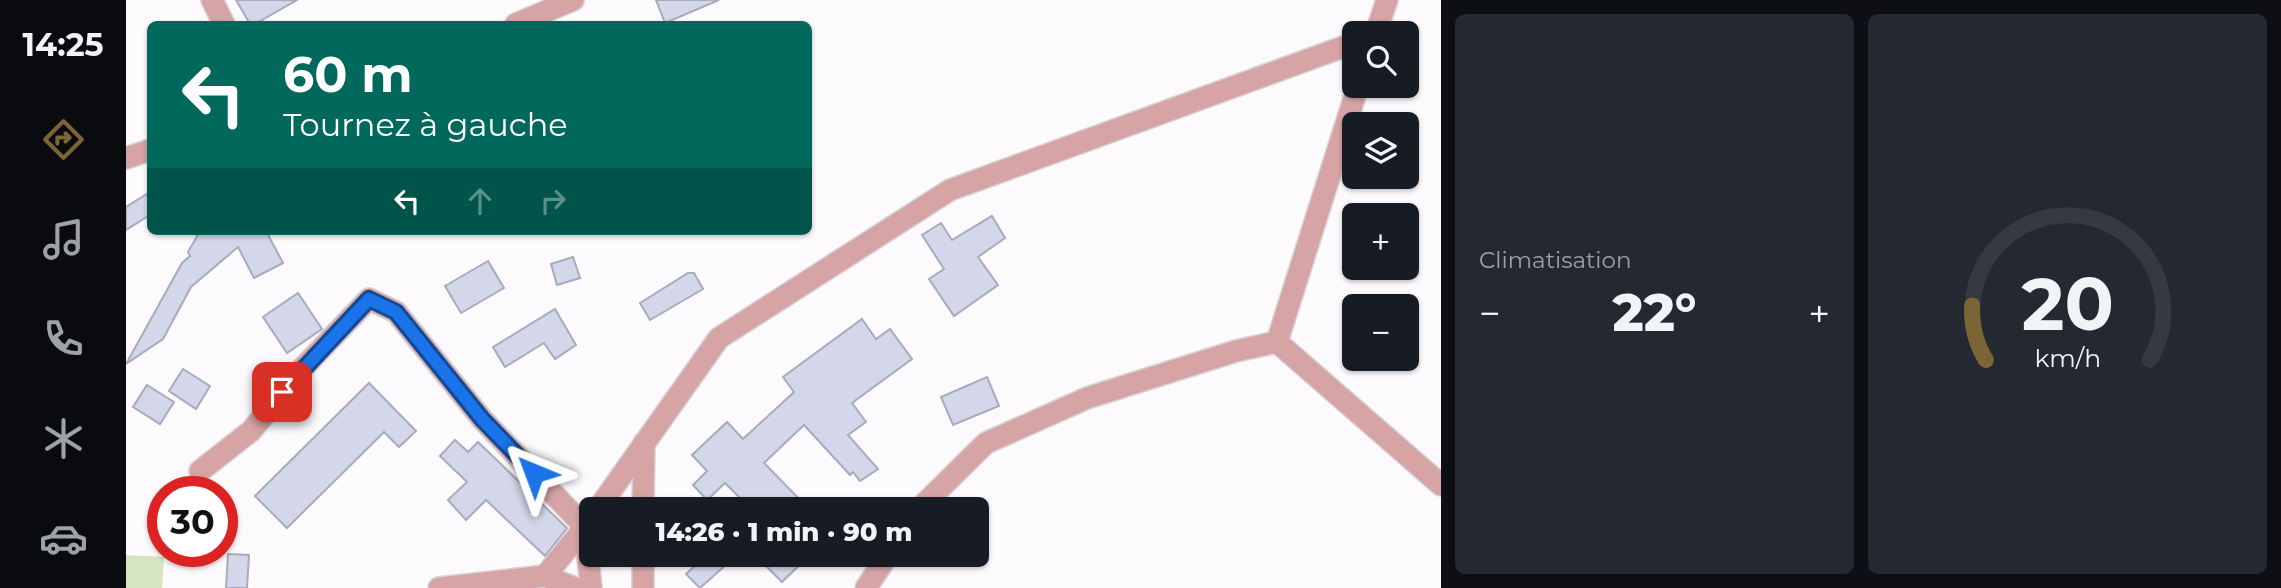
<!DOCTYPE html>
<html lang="fr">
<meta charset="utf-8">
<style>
body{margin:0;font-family:Montserrat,sans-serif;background:#242831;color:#f1f3f6;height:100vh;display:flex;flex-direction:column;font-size:26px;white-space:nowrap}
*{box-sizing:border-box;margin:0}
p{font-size:23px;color:#9ea1a6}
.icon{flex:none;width:38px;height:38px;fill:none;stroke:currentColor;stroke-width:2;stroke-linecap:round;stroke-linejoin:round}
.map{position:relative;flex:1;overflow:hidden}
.drawer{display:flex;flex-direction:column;gap:14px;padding:14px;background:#0d0f14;width:840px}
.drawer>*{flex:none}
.banner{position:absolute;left:21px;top:21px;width:665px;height:214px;border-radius:10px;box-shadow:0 2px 5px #0004;background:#00695c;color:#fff;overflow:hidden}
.tools{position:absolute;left:1216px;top:21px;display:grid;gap:14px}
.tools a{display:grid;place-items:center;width:77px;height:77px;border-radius:10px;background:#171b24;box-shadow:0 2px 5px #0004;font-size:35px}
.speed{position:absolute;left:21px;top:476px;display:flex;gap:14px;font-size:35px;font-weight:700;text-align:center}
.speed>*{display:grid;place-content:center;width:91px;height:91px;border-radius:50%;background:#171b24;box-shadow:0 2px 5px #0004;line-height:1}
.speed .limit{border:10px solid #d22;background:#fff;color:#111}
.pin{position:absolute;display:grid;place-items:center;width:60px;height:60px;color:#fff;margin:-30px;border-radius:14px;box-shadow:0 4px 10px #0006}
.me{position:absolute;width:77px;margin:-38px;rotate:316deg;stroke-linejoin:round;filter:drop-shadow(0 0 5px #0008)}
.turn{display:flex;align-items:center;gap:24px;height:147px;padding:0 21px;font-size:32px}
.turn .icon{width:91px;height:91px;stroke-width:2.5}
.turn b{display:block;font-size:49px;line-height:60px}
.lanes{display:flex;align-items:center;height:66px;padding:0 21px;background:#0003;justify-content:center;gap:35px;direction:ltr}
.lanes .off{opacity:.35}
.big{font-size:52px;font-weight:800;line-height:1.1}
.drawer .tile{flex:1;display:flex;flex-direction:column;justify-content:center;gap:10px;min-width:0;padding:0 24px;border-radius:10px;background:#242831}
.drawer .dial{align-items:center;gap:0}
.dial svg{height:182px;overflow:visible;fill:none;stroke:#363941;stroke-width:7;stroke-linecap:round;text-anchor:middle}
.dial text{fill:#f1f3f6;stroke:none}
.heat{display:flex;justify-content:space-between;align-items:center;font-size:38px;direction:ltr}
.drawer .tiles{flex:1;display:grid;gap:14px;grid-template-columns:repeat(2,1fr)}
.trip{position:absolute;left:453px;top:497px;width:410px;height:70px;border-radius:10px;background:#171b24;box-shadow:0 2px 5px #0004;font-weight:800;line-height:70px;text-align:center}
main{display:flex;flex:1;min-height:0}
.tabs{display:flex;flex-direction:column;width:126px;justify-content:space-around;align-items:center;background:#090b0e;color:#9ea1a6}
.tabs .icon{width:49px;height:49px}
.tabs .on{color:#7b6535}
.tabs b{font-size:32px;color:#f1f3f6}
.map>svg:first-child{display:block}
.green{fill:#d5e5c0}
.building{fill:#d4d6ea;stroke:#a8aabd;stroke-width:2}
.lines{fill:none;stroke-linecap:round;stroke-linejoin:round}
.minor-casing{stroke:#d6d4d7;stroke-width:24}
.minor{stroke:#d7a4a6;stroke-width:21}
.route-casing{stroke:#114b97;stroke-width:18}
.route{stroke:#1a73e8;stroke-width:12}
</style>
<main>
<nav class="tabs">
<b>14:25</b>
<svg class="icon on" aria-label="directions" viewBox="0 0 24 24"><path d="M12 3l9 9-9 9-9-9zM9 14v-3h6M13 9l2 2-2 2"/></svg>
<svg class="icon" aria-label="music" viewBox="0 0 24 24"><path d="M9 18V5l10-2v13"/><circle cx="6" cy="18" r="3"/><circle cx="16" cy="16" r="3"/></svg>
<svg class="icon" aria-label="phone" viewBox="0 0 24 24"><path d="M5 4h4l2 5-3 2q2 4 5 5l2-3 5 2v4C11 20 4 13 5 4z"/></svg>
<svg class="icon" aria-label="climate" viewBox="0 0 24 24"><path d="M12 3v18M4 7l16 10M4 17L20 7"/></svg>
<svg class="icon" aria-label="car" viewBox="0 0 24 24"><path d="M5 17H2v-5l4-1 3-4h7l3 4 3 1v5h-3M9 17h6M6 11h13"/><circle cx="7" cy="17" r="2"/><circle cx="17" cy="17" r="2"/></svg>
</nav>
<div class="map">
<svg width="1315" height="588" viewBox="0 0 1315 588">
<rect width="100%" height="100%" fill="#fcfafd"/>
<polygon class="green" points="0,555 38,557 36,588 0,588"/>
<g class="building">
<polygon points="110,0 171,0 129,24 124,24"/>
<polygon points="530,0 593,0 539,23"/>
<polygon points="24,192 24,215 0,230 0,207"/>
<polygon points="866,216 879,238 852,257 872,285 828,316 803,279 818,269 796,235 815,223 826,240"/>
<polygon points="74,231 140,231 157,263 128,278 112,247 65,287 37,339 0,364 56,263 64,256 62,252"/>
<polygon points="447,257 454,278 431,285 425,264"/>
<polygon points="362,261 378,288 335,313 319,286"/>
<polygon points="562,273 568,273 577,289 524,320 514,303"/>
<polygon points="172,293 196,329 161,353 137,317"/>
<polygon points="429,309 450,345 429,359 418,343 379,367 367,347"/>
<polygon points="736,319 750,339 764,329 786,359 726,403 740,422 722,435 752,469 734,481 727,472 724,475 678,425 638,463 683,509 625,509 599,483 581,500 567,485 581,471 566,455 601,422 617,439 668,392 657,377"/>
<polygon points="57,369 84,386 70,409 43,391"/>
<polygon points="861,377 873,406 827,425 815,397"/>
<polygon points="243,383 290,431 273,447 258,432 161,528 129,496"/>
<polygon points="21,385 48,402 34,424 7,407"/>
<polygon points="329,440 342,452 352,442 441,528 419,556 360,500 340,520 322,500 341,482 314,456"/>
<polygon points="102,554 123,555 121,588 100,588"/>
<polygon points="580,555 611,555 574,588 560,574"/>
<polygon points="629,555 684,555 656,582"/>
</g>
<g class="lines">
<defs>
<g id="minor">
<polyline points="86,0 98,24"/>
<polyline points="390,24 447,0"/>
<polyline points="1250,33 1261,0"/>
<polyline points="0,158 24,150"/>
<polyline points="1151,342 1232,86"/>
<polyline points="74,471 125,431 172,373 243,299 270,312 356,419 459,527 465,588"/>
<polyline points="472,509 593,338 824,190 1228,43"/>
<polyline points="517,509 518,443"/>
<polyline points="793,509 860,443 961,398 1110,351 1151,342 1315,485"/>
<polyline points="419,576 464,521"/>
<polyline points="313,588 419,576 449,588"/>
<polyline points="517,588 517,555"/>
<polyline points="740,588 762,555"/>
</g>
</defs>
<use href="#minor" class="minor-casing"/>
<use href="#minor" class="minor"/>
</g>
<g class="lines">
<defs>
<polyline id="route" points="156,392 243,299 270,312 356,419 408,473"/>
</defs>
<use href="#route" class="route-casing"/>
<use href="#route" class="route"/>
</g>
</svg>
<div class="tools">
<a><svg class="icon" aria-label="search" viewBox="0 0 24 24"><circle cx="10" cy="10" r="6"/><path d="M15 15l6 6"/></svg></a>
<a><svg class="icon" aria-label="layers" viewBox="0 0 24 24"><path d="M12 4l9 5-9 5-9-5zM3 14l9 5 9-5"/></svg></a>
<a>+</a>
<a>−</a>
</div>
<div class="speed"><div class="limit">30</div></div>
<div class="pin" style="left:156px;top:392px;background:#d93025"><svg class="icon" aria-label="arrive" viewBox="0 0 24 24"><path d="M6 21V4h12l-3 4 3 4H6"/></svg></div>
<svg class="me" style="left:408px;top:473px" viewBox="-20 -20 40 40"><path d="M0-17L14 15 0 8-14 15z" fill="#1a73e8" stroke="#fff" stroke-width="4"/></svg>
<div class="trip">14:26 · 1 min · 90 m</div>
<div class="banner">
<div class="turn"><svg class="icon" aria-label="left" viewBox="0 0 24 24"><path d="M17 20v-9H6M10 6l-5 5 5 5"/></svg><div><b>60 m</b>Tournez à gauche</div></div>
<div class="lanes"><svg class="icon" aria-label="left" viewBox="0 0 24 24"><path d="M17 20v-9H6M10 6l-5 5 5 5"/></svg><svg class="icon off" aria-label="ahead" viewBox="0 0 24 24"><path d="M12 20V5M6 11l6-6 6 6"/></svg><svg class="icon off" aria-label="right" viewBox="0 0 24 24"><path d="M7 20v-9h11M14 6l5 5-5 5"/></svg></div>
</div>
</div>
<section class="drawer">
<div class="tiles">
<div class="tile"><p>Climatisation</p>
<div class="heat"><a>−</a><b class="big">22°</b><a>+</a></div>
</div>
<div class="tile dial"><svg viewBox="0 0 100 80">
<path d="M14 69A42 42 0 1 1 86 69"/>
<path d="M14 69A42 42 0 0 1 8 45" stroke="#7b6535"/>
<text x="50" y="56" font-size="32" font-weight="700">20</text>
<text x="50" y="72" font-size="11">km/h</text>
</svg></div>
</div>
</section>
</main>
